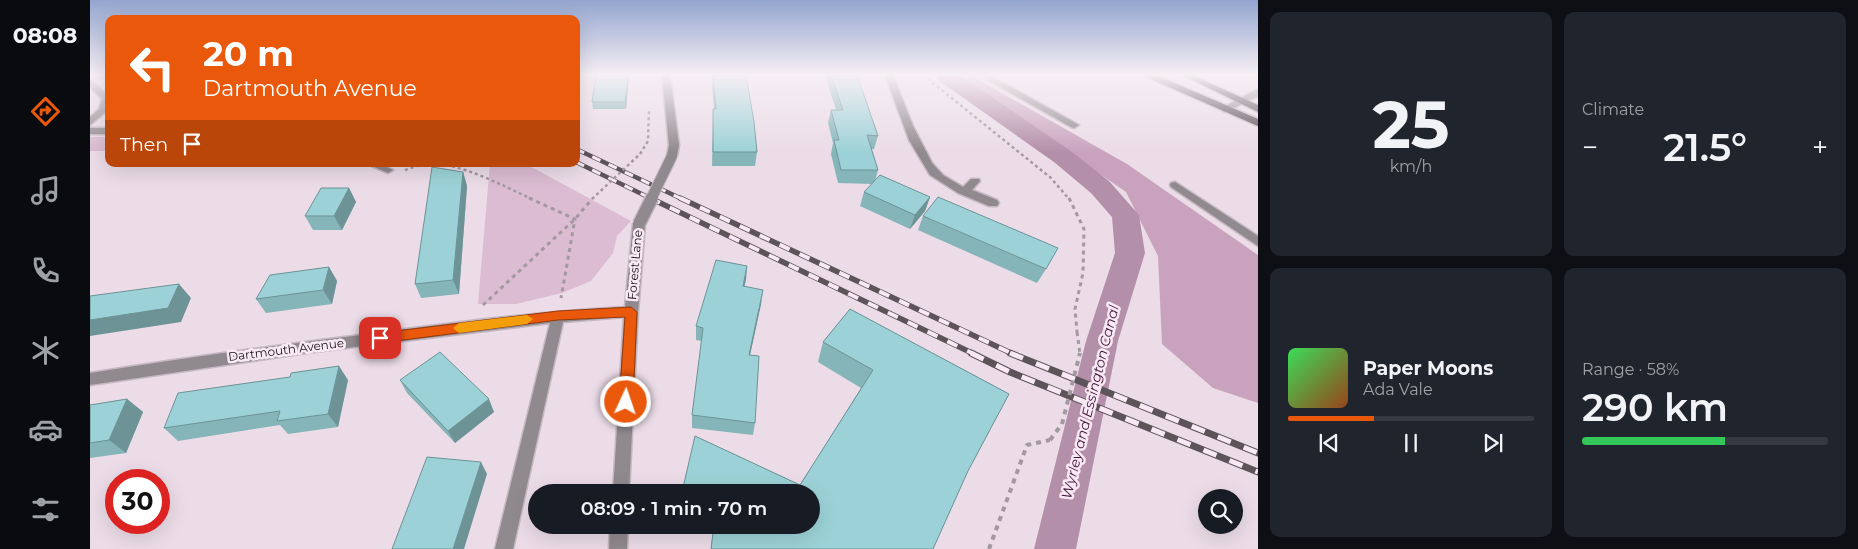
<!DOCTYPE html>
<meta charset="utf-8">
<style>
body{margin:0;font-family:Montserrat,sans-serif;background:#20242c;color:#f1f3f6;height:100vh;display:flex;flex-direction:column;font-size:19px;white-space:nowrap}
*{box-sizing:border-box;margin:0}
p{font-size:16px;color:#9ea1a6}
.icon{flex:none;width:28px;height:28px;fill:none;stroke:currentColor;stroke-width:2;stroke-linecap:round;stroke-linejoin:round}
.map{position:relative;flex:1;overflow:hidden}
.details{display:flex;flex-direction:column;gap:12px;padding:12px;background:#0d0f14;width:600px}
.details>*{flex:none}
.hud{position:absolute;left:15px;top:15px;width:475px;height:152px;border-radius:10px;box-shadow:0 5px 20px #0002;background:#ea580c;color:#fff;overflow:hidden}
.tools{position:absolute;left:1108px;top:489px;display:grid;gap:10px}
.tools a{display:grid;place-items:center;width:45px;height:45px;border-radius:50%;background:#171b24;box-shadow:0 5px 20px #0002;font-size:25px}
.speed{position:absolute;left:15px;top:469px;display:flex;gap:10px;font-size:25px;font-weight:700;text-align:center}
.speed>*{display:grid;place-content:center;width:65px;height:65px;border-radius:50%;background:#171b24;box-shadow:0 5px 20px #0002;line-height:1}
.speed .limit{border:8px solid #d22;background:#fff;color:#111}
.pin{position:absolute;display:grid;place-items:center;width:42px;height:42px;color:#fff;margin:-21px;border-radius:10px;box-shadow:0 2px 8px #0006}
.me{position:absolute;width:55px;margin:-28px;rotate:3deg;stroke-linejoin:round;filter:drop-shadow(0 0 4px #0008)}
.turn{display:flex;align-items:center;gap:18px;height:105px;padding:0 15px;font-size:22px}
.turn .icon{width:65px;height:65px;stroke-width:2.5}
.turn b{display:block;font-size:35px;line-height:42px}
.then{display:flex;align-items:center;height:48px;padding:0 15px;background:#0003;gap:10px;font-size:19px}
.big{font-size:38px;font-weight:600;line-height:1.1}
.details .card{flex:1;display:flex;flex-direction:column;justify-content:center;gap:8px;min-width:0;padding:0 18px;border-radius:10px;background:#20242c}
.details .dial{align-items:center;gap:0}
.dial b{font-size:65px;line-height:1}
.song{display:flex;align-items:center;gap:15px}
.cover{width:60px;height:60px;border-radius:8px;background:linear-gradient(135deg,hsl(130 70% 55%),hsl(20 70% 35%))}
.played{height:5px;border-radius:2px;background:linear-gradient(90deg,#ea580c 35%,#363941 35%)}
.keys{display:flex;justify-content:space-around;direction:ltr}
.heat{display:flex;justify-content:space-between;align-items:center;font-size:28px;direction:ltr}
.charge{height:8px;border-radius:4px;background:linear-gradient(90deg,#34c759 58%,#363941 0)}
.details .tiles{flex:1;display:grid;gap:12px;grid-template-columns:repeat(2,1fr)}
.trip{position:absolute;left:438px;top:484px;width:292px;height:50px;border-radius:25px;background:#171b24;box-shadow:0 5px 20px #0002;font-weight:600;line-height:50px;text-align:center}
main{display:flex;flex:1;min-height:0}
.tab-bar{display:flex;flex-direction:column;width:90px;justify-content:space-around;align-items:center;background:#090b0e;color:#9ea1a6}
.tab-bar .icon{width:35px;height:35px}
.tab-bar .selected{color:#ea580c}
.tab-bar b{font-size:22px;color:#f1f3f6}
.map>svg:first-child{display:block}
.green{fill:#dbbcd2}
.forest{fill:#c9a3be}
.lines{fill:none;stroke-linecap:round;stroke-linejoin:round}
.canal{fill:#b48fa9;fill-rule:evenodd}
.minor-casing{stroke:#c5b8c2;stroke-width:3}
.major-casing{stroke:#c5b8c2;stroke-width:3}
.path-far2{stroke:#a498a1;stroke-width:2.5;stroke-dasharray:3 3;stroke-linecap:butt}
.path-far1{stroke:#a498a1;stroke-width:3;stroke-dasharray:4 4;stroke-linecap:butt}
.path{stroke:#a498a1;stroke-width:4;stroke-dasharray:5 5;stroke-linecap:butt}
.minor{fill:#90898e;fill-rule:evenodd}
.major{fill:#4d434a;fill-rule:evenodd}
.rail-far2-casing{stroke:#5d545a;stroke-width:4.5}
.rail-far1-casing{stroke:#5d545a;stroke-width:5.5}
.rail-casing{stroke:#5d545a;stroke-width:7}
.rail-far2{stroke:#f9e9f4;stroke-width:3;stroke-dasharray:9;stroke-linecap:butt}
.rail-far1{stroke:#f9e9f4;stroke-width:4;stroke-dasharray:11;stroke-linecap:butt}
.rail{stroke:#f9e9f4;stroke-width:5;stroke-dasharray:14;stroke-linecap:butt}
.minor-bridge-far1-casing{stroke:#c5b8c2;stroke-width:12;stroke-linecap:butt}
.minor-bridge-casing{stroke:#c5b8c2;stroke-width:15;stroke-linecap:butt}
.path-bridge-far2{stroke:#a498a1;stroke-width:2.5;stroke-dasharray:3 3;stroke-linecap:butt}
.path-bridge-far1{stroke:#a498a1;stroke-width:3;stroke-dasharray:4 4;stroke-linecap:butt}
.path-bridge{stroke:#a498a1;stroke-width:4;stroke-dasharray:5 5;stroke-linecap:butt}
.minor-bridge-far1{stroke:#90898e;stroke-width:10}
.minor-bridge{stroke:#90898e;stroke-width:12}
.wall{fill:#86b5b9}
.shaded-wall{fill:#6d9396}
.building{fill:#9cd2d7;stroke:#6d9396}
.route{fill:#ea580c;stroke:#983908}
.slow{fill:#f59e0b}
.labels{text-anchor:middle;stroke-width:5;stroke-linejoin:round;paint-order:stroke}
.street-label{font-size:12px;fill:#1a1518;stroke:#f9e9f4}
.water-label{font-size:14px;font-style:italic;fill:#421539;stroke:#f9e9f4}
</style>
<main>
<nav class="tab-bar">
<b>08:08</b>
<svg class="icon selected" aria-label="directions" viewBox="0 0 24 24"><path d="M12 3l9 9-9 9-9-9zM9 14v-3h6M13 9l2 2-2 2"/></svg>
<svg class="icon" aria-label="music" viewBox="0 0 24 24"><path d="M9 18V5l10-2v13"/><circle cx="6" cy="18" r="3"/><circle cx="16" cy="16" r="3"/></svg>
<svg class="icon" aria-label="phone" viewBox="0 0 24 24"><path d="M5 4h4l2 5-3 2q2 4 5 5l2-3 5 2v4C11 20 4 13 5 4z"/></svg>
<svg class="icon" aria-label="climate" viewBox="0 0 24 24"><path d="M12 3v18M4 7l16 10M4 17L20 7"/></svg>
<svg class="icon" aria-label="car" viewBox="0 0 24 24"><path d="M5 17H2v-5l4-1 3-4h7l3 4 3 1v5h-3M9 17h6M6 11h13"/><circle cx="7" cy="17" r="2"/><circle cx="17" cy="17" r="2"/></svg>
<svg class="icon" aria-label="filters" viewBox="0 0 24 24"><path d="M4 7h16M4 17h16"/><circle cx="9" cy="7" r="2"/><circle cx="15" cy="17" r="2"/></svg>
</nav>
<div class="map">
<svg width="1168" height="549" viewBox="0 0 1168 549">
<rect width="100%" height="100%" fill="#ebdce7"/>
<g class="green">
<rect x="0" y="137" width="19" height="14"/>
<polygon points="400,164 436,164 541,221 527,236 523,253 501,281 472,293 426,304 388,304"/>
</g>
<polygon class="forest" points="880,75 1037,164 1168,255 1168,403 1123,388 1072,344 1068,256 1036,192 876,81"/>
<g class="lines">
<polygon class="canal" points="846,75 870,75 982,152 1019,181 1049,215 1055,253 1028,341 986,549 944,549 996,341 1025,253 1022,217 1001,193 964,162 848,80"/>
<defs>
<g id="minor">
<polygon points="572,75 580,75 589,145 587,156 582,159 577,156 579,145"/>
<polygon points="795,75 803,75 823,126 842,163 853,175 873,187 881,179 889,179 890,181 882,190 907,200 909,203 907,206 899,206 868,193 840,175 819,140"/>
<polygon points="889,75 899,75 989,125 984,128 981,127"/>
<polygon points="0,79 19,96 18,110 0,125 0,117 9,109 12,99 0,87"/>
<polygon points="1168,89 1168,96 1138,111 1135,112 1130,109"/>
<rect x="0" y="128" width="19" height="6"/>
<polygon points="277,164 291,164 303,170 298,173"/>
<polygon points="1085,182 1168,236 1168,246 1081,187 1080,185 1081,183"/>
<path d="M549 220 555 224 548 312 539 492H523L534 317 473 322 423 549H405L460 323 216 353 0 385V373C88 359 175 347 263 336 354 324 444 312 535 307L543 224Z"/>
<polygon points="520,525 538,525 537,549 519,549"/>
</g>
<g id="major">
<polygon points="1055,75 1066,75 1168,119 1168,126 1056,77"/>
<polygon points="1092,75 1102,75 1168,105 1168,112"/>
</g>
</defs>
<use href="#minor" class="minor-casing"/>
<use href="#major" class="major-casing"/>
<g class="path-far2">
<polyline points="833,75 961,178 979,199"/>
<polyline points="550,154 558,141 559,110"/>
<path d="M315 170C322 168 330 164 338 164 370 162 413 186 442 199"/>
</g>
<g class="path-far1">
<polyline points="439,198 485,219 471,298"/>
<polyline points="979,198 994,229 993,273 985,309 987,332"/>
<polyline points="393,305 485,219 502,199"/>
</g>
<polyline class="path" points="899,549 937,445 960,440"/>
<use href="#minor" class="minor"/>
<use href="#major" class="major"/>
<defs>
<g id="rail-far2">
<polyline points="486,149 592,199"/>
<polyline points="486,162 562,199"/>
</g>
<g id="rail-far1">
<polyline points="560,198 884,354"/>
<polyline points="590,198 923,354"/>
</g>
<g id="rail">
<polyline points="881,353 920,372 1168,472"/>
<polyline points="920,353 1168,453"/>
</g>
</defs>
<use href="#rail-far2" class="rail-far2-casing"/>
<use href="#rail-far1" class="rail-far1-casing"/>
<use href="#rail" class="rail-casing"/>
<use href="#rail-far2" class="rail-far2"/>
<use href="#rail-far1" class="rail-far1"/>
<use href="#rail" class="rail"/>
<defs>
<polyline id="minor-bridge-far1" points="561,199 582,156"/>
<polyline id="minor-bridge" points="549,224 562,198"/>
</defs>
<use href="#minor-bridge-far1" class="minor-bridge-far1-casing"/>
<use href="#minor-bridge" class="minor-bridge-casing"/>
<polyline class="path-bridge-far2" points="502,199 550,154"/>
<polyline class="path-bridge-far1" points="987,332 990,354"/>
<polyline class="path-bridge" points="960,440 972,424 990,353"/>
<use href="#minor-bridge-far1" class="minor-bridge-far1"/>
<use href="#minor-bridge" class="minor-bridge"/>
</g>
<g class="wall">
<polygon points="539,75 536,109 503,109 502,102"/>
<polygon points="621,75 656,75 667,152 665,166 622,166 623,122 623,109 624,109"/>
<polygon points="735,75 767,75 788,136 784,149 781,149 788,170 785,181 840,197 835,211 820,229 770,206 774,192 782,184 748,183 741,154 743,143 738,123 741,110 746,110"/>
<polygon points="373,172 377,186 369,294 331,298 325,284"/>
<polygon points="259,188 266,202 252,230 223,230 215,216"/>
<polygon points="833,216 956,269 947,283 828,230"/>
<polygon points="657,266 654,287 671,304 660,355 665,423 663,435 602,428 602,415 612,341 606,340 606,326"/>
<polygon points="239,267 247,281 242,304 176,313 166,299"/>
<polygon points="760,309 919,394 878,471 843,549 621,549 623,527 612,525 721,525 721,492 592,492 605,436 710,485 771,388 728,362 733,342"/>
<polygon points="258,380 248,427 198,434 190,425 88,441 74,428"/>
<polygon points="310,380 404,412 365,443 317,393"/>
<polygon points="37,399 53,412 36,453 0,458 0,405"/>
</g>
<g class="shaded-wall">
<polygon points="538,75 539,75 536,109 535,102"/>
<polygon points="373,172 377,186 369,294 363,280"/>
<polygon points="259,188 266,202 252,230 244,216"/>
<polygon points="840,197 835,211 820,229 825,215"/>
<polygon points="657,266 656,280 651,300 653,286"/>
<polygon points="239,267 247,281 242,304 233,290"/>
<polygon points="89,284 101,298 91,322 0,336 0,320"/>
<polygon points="673,290 671,304 657,369 659,355"/>
<polygon points="249,366 258,380 248,427 238,414"/>
<polygon points="37,399 53,412 36,453 19,440"/>
<polygon points="399,399 404,412 365,443 358,431"/>
<polygon points="391,462 397,474 374,549 363,549"/>
</g>
<g class="building">
<polygon points="506,75 538,75 535,102 502,102"/>
<polygon points="623,75 656,75 664,122 667,152 623,152 623,109 626,109"/>
<polygon points="741,75 767,75 788,136 777,135 788,170 751,170 744,140 749,140 741,110 753,110"/>
<polygon points="342,167 373,172 363,280 325,284"/>
<polygon points="790,175 840,197 825,215 774,192"/>
<polygon points="231,188 259,188 244,216 215,216"/>
<polygon points="848,197 968,248 956,269 833,216"/>
<polygon points="626,260 657,266 653,286 673,290 659,355 669,356 665,423 602,415 613,328 606,326"/>
<polygon points="239,267 233,290 166,299 180,275"/>
<polygon points="89,284 78,308 0,320 0,296"/>
<polygon points="760,309 919,394 878,471 843,549 621,549 624,525 721,525 721,492 592,492 605,436 710,485 783,370 733,342"/>
<polygon points="350,352 399,399 358,431 310,380"/>
<polygon points="249,366 238,414 187,421 190,411 74,428 88,393 200,377 201,373"/>
<polygon points="37,399 19,440 0,443 0,405"/>
<polygon points="337,457 391,462 363,549 302,549"/>
</g>
<linearGradient id="sky" x2="0" y2="1"><stop stop-color="#93a5cf"/><stop offset="0.49" stop-color="#f6eff4"/><stop offset="1" stop-color="#f6eff4" stop-opacity="0"/></linearGradient>
<rect width="1168" height="152" fill="url(#sky)"/>
<polygon class="route" points="541,307 547,312 543,402 541,406 531,406 529,402 535,317 468,320 290,343 284,338 290,333 468,311"/>
<polygon class="slow" points="437,315 443,319 437,324 369,333 363,328 369,323"/>
<g class="labels">
<g class="street-label">
<text transform="translate(545 265) rotate(-85)" y="4">Forest Lane</text>
<text transform="translate(196 350) rotate(-7)" y="4">Dartmouth Avenue</text>
</g>
<g class="water-label">
<text transform="translate(1000 402) rotate(-76)" y="5">Wyrley and Essington Canal</text>
</g>
</g>
</svg>
<div class="tools">
<a><svg class="icon" aria-label="search" viewBox="0 0 24 24"><circle cx="10" cy="10" r="6"/><path d="M15 15l6 6"/></svg></a>
</div>
<div class="speed"><div class="limit">30</div></div>
<div class="pin" style="left:290px;top:338px;background:#d93025"><svg class="icon" aria-label="arrive" viewBox="0 0 24 24"><path d="M6 21V4h12l-3 4 3 4H6"/></svg></div>
<svg class="me" style="left:536px;top:402px" viewBox="-20 -20 40 40"><circle r="17" fill="#ea580c" stroke="#fff" stroke-width="3"/><path d="M0-11L8 9 0 5-8 9z" fill="#fff"/></svg>
<div class="trip">08:09 · 1 min · 70 m</div>
<div class="hud">
<div class="turn"><svg class="icon" aria-label="left" viewBox="0 0 24 24"><path d="M17 20v-9H6M10 6l-5 5 5 5"/></svg><div><b>20 m</b>Dartmouth Avenue</div></div>
<div class="then">Then<svg class="icon" aria-label="arrive" viewBox="0 0 24 24"><path d="M6 21V4h12l-3 4 3 4H6"/></svg></div>
</div>
</div>
<section class="details">
<div class="tiles">
<div class="card dial"><b>25</b><p>km/h</p></div>
<div class="card"><p>Climate</p>
<div class="heat"><a>−</a><b class="big">21.5°</b><a>+</a></div>
</div>
<div class="card">
<div class="song"><i class="cover"></i><div><b>Paper Moons</b><p>Ada Vale</p></div></div>
<div class="played"></div>
<div class="keys"><svg class="icon" aria-label="previous" viewBox="0 0 24 24"><path d="M18 5L8 12l10 7zM5 5v14"/></svg><svg class="icon" aria-label="pause" viewBox="0 0 24 24"><path d="M8 5v14M16 5v14"/></svg><svg class="icon" aria-label="next" viewBox="0 0 24 24"><path d="M6 5l10 7-10 7zM19 5v14"/></svg></div>
</div>
<div class="card"><p>Range · 58%</p><b class="big">290 km</b><div class="charge"></div></div>
</div>
</section>
</main>
